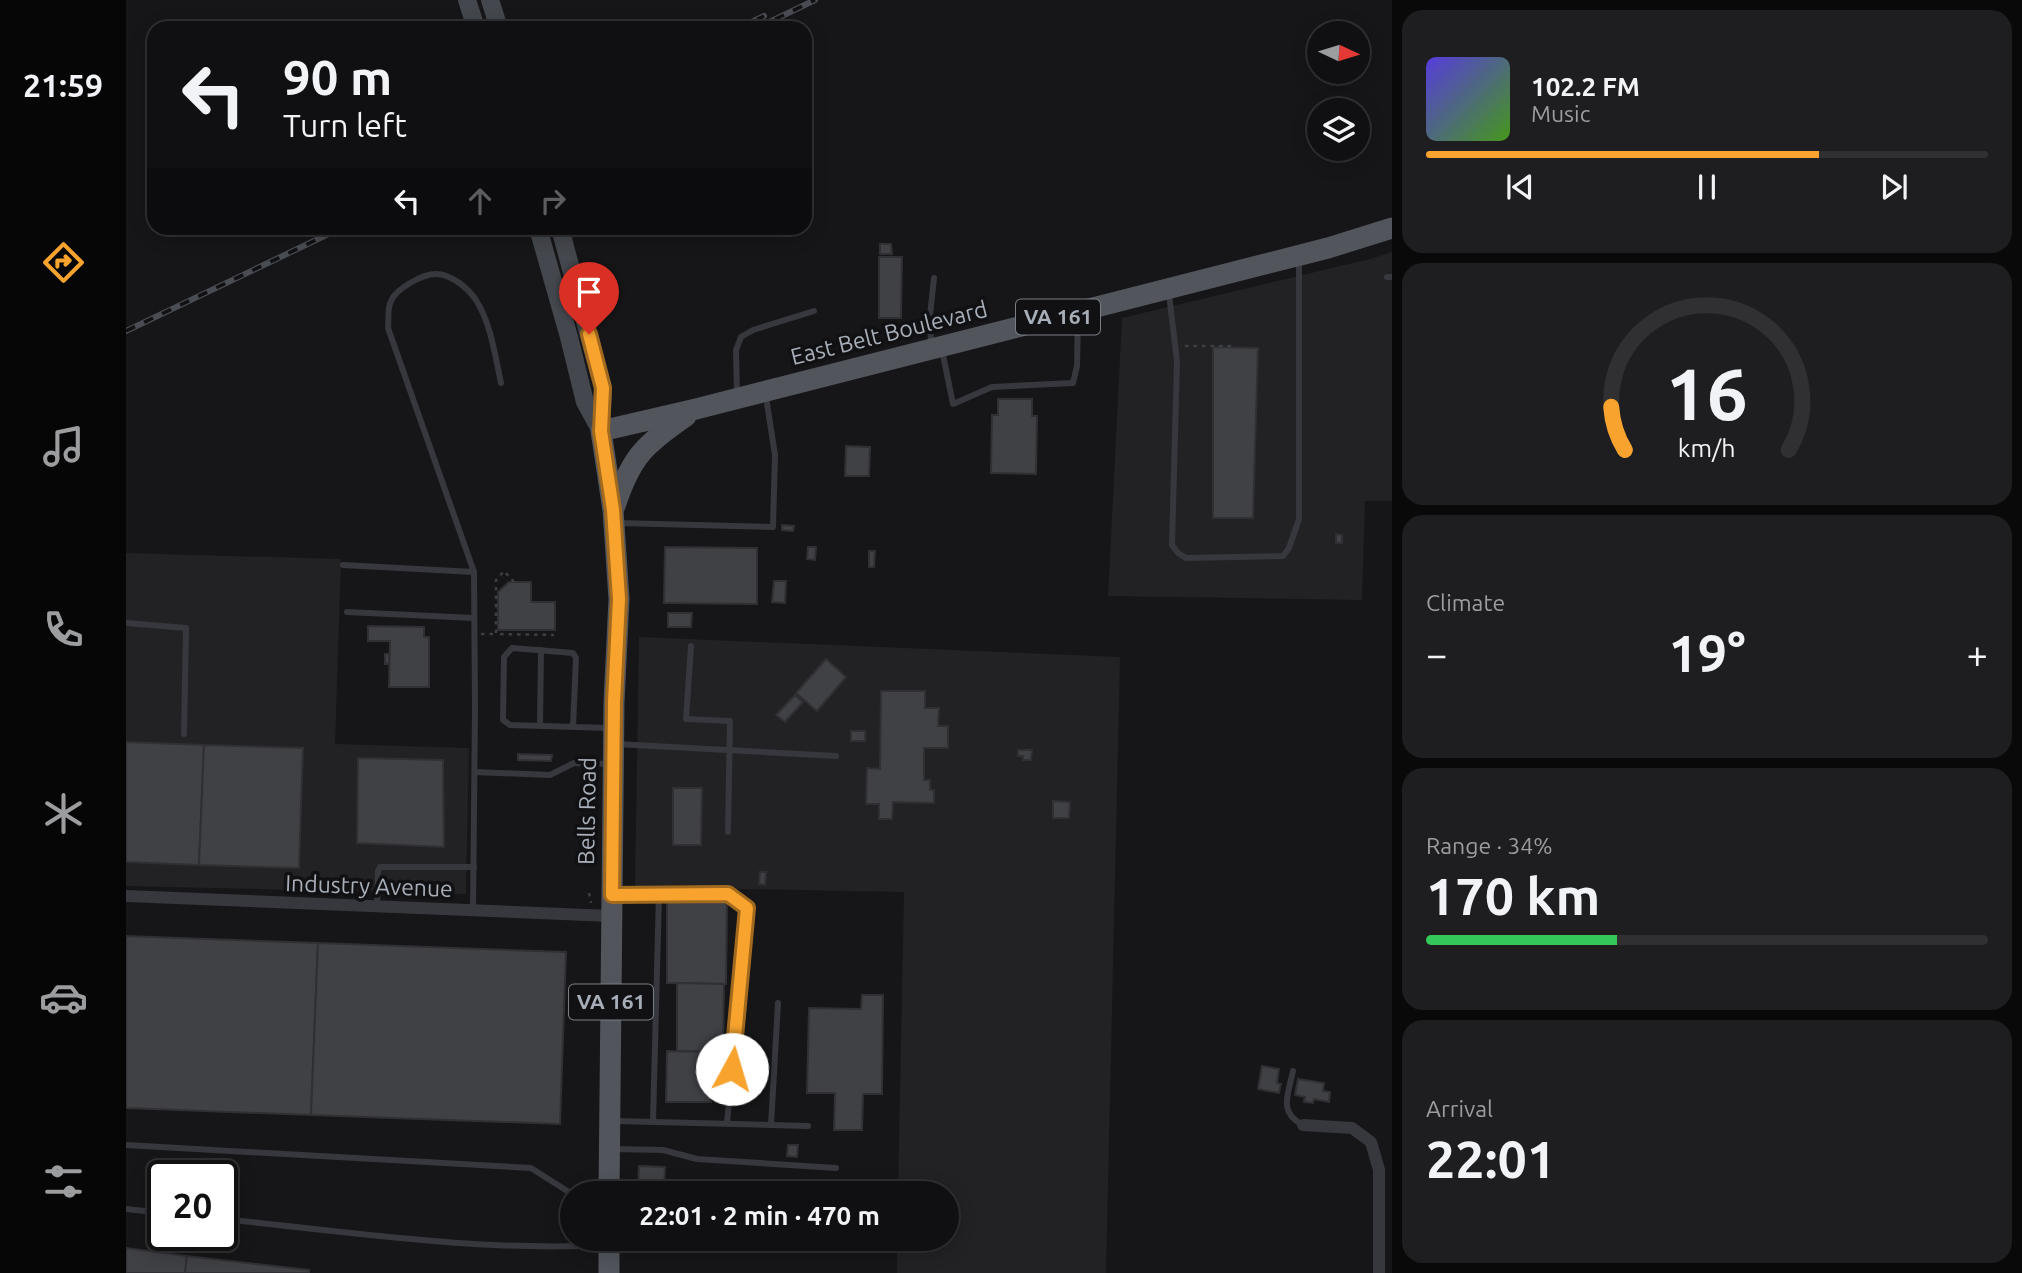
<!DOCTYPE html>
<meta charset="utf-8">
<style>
body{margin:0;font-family:Ubuntu,sans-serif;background:#1e1e20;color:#f1f3f6;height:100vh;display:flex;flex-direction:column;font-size:26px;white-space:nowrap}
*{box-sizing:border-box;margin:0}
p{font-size:23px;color:#9c9d9f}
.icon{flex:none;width:38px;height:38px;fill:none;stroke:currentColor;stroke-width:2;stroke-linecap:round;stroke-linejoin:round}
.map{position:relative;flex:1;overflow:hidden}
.panel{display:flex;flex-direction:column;gap:10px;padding:10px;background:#09090a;width:630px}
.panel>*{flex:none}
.top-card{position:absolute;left:21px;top:21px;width:665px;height:214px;border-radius:21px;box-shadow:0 4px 18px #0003,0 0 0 2px #303032;background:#101012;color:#f1f3f6;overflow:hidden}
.needle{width:46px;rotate:94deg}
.buttons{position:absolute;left:1181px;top:21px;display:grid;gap:14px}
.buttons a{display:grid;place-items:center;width:63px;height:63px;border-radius:50%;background:#101012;box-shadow:0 4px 18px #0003,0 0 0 2px #303032;font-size:35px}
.speed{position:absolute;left:21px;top:1160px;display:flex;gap:14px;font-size:35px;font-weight:700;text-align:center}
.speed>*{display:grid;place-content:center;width:91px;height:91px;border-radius:50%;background:#101012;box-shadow:0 4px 18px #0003,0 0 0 2px #303032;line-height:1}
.speed .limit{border:4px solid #111;border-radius:10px;background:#fff;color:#111}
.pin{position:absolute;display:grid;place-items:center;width:60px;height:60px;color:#fff;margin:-72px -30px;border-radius:50% 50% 50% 0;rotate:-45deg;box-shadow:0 0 7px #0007}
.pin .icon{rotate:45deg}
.me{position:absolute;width:77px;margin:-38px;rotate:6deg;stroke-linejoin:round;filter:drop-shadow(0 0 5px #0008)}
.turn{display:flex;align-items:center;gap:24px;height:147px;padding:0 21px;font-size:32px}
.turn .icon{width:91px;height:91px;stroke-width:2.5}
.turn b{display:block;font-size:49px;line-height:60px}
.lanes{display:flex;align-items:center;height:66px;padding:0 21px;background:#0003;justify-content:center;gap:35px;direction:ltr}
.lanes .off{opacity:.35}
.big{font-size:52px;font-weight:600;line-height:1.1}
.panel .card{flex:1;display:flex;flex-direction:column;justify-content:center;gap:10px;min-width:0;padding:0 24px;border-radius:21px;background:#1e1e20}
.panel .dial{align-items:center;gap:0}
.dial svg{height:182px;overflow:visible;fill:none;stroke:#303032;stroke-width:7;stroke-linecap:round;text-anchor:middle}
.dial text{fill:#f1f3f6;stroke:none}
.song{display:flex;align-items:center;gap:21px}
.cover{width:84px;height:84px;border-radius:10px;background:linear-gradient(135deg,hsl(250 70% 55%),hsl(100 70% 35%))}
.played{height:7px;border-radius:4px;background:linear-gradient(90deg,#f8a32e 70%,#303032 70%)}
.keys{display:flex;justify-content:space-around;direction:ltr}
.heat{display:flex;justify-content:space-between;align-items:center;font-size:38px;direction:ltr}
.charge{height:10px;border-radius:5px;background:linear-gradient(90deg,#34c759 34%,#303032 0)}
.trip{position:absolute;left:434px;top:1181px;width:399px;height:70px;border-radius:35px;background:#101012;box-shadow:0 4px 18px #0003,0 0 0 2px #303032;font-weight:600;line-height:70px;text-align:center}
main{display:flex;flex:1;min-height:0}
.tabs{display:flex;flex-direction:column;width:126px;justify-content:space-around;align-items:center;background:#060607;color:#9c9d9f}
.tabs .icon{width:49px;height:49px}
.tabs .active{color:#f8a32e}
.tabs b{font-size:32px;color:#f1f3f6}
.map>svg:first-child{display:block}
.built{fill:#222225}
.building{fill:#404145;stroke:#303034;stroke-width:2}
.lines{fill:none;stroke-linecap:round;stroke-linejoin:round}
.path{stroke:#3c3f44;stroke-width:2.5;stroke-dasharray:3.5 5;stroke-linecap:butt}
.service{stroke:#36383d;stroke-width:6}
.minor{stroke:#36383d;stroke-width:12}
.secondary{stroke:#44474d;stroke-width:18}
.primary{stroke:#52555c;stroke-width:21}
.rail-casing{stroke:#494c52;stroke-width:6}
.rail{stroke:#111113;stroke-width:3.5;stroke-dasharray:10;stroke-linecap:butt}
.route-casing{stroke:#a16a1e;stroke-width:18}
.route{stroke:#f8a32e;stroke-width:12}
.labels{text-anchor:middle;stroke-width:7;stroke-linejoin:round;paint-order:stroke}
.shield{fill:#111113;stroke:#7a7f86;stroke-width:2}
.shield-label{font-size:21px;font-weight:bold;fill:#a7aeb8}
.street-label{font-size:23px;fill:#a7aeb8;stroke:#111113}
</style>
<main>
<nav class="tabs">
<b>21:59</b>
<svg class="icon active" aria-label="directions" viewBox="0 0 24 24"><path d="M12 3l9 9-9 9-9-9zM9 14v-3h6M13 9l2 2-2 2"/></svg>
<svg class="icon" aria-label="music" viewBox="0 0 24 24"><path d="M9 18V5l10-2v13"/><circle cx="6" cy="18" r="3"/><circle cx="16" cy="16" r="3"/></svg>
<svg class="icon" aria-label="phone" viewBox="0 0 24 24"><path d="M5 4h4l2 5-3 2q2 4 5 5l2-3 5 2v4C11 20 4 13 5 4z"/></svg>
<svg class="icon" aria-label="climate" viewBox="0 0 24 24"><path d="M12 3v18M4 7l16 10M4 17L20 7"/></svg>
<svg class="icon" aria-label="car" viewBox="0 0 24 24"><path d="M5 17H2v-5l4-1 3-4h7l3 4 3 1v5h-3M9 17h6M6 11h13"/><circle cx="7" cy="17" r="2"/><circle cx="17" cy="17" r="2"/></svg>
<svg class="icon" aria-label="filters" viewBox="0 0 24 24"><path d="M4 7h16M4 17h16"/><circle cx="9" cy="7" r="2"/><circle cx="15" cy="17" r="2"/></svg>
</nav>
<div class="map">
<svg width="1266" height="1273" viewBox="0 0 1266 1273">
<rect width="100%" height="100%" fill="#161618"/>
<g class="built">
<polygon points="1266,252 1266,501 1239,501 1236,600 982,596 996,318 1244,259"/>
<polygon points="0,553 215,559 209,744 343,748 340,894 0,886"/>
<polygon points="513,637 994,657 980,1273 771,1273 771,1239 821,1239 821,1194 772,1193 778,892 509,887"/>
</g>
<g class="building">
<polygon points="754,244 765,244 766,254 754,254"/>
<polygon points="753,257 776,257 775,318 753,318"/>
<polygon points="1087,347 1132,348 1127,518 1087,518"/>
<polygon points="872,399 906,399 906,416 911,416 910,474 865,473 866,415 872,415"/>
<polygon points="720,446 744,447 743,476 719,476"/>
<polygon points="656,525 668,526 667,531 656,530"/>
<polygon points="1210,534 1216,535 1216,543 1210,543"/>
<polygon points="539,547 631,548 631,604 538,603"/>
<polygon points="682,547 690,547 689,560 681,559"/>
<polygon points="743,551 749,551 748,567 743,567"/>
<polygon points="648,581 660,581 659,603 646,602"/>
<polygon points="383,582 405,582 405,602 429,602 429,630 372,630 372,592"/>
<polygon points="542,613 566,613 565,627 542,627"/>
<polygon points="242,626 298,627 298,637 303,637 303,687 263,687 264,641 242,641"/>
<rect x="259" y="654" width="4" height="10"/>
<polygon points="700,659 720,677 691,711 670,693"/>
<polygon points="755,691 799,691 799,708 813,708 812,726 822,726 822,748 798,748 798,780 804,780 804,790 808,790 808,803 767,802 766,819 753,819 753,804 740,804 741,768 754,769"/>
<polygon points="669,695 677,702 659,722 650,715"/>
<rect x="725" y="731" width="14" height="10"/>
<polygon points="0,742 78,745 73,865 0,862"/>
<polygon points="78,745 177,748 173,868 73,865"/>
<polygon points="892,750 906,750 905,760 897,760 897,756 892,756"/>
<polygon points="392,754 426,755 425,761 392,760"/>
<polygon points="232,758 317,760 318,847 231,843"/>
<polygon points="547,788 576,788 575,845 547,845"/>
<polygon points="927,801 944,802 943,818 927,818"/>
<polygon points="634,872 640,872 639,885 633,884"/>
<polygon points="541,899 601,900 600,984 541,983"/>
<polygon points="0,936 192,943 185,1115 0,1108"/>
<polygon points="192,943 440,952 434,1124 185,1115"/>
<polygon points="551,983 598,984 597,1052 551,1051"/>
<polygon points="736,995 757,995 756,1094 737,1094 736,1130 708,1130 709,1093 681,1093 683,1008 735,1009"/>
<polygon points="541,1051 586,1052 585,1102 540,1102"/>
<polygon points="1136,1066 1153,1069 1151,1083 1155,1084 1153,1093 1132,1089"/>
<polygon points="1172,1079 1198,1083 1197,1091 1204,1092 1203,1102 1188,1099 1187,1103 1178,1102 1179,1097 1169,1095"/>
<polygon points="662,1145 672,1145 671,1157 661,1156"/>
<polygon points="513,1166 539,1167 538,1190 512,1191"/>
<polygon points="551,1239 591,1239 590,1245 550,1242"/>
<polygon points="0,1248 61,1256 59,1273 0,1273"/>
<polygon points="61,1256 183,1270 183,1273 59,1273"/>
</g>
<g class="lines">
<g class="path">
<polyline points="1059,346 1108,346"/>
<polyline points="388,582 378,571 370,580 370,634 428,635"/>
<polyline points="355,634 370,634"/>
<polyline points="463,893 465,903"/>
</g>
<g class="service">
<polyline points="1261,277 1266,277"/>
<polyline points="1043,294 1051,361 1046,545 1052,553 1060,558 1157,556 1163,548 1173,519 1173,260"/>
<polyline points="805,344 804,315 808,278"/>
<polyline points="816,350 827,404 866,387 947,383 951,366 952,317"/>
<polyline points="611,396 610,350 615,337 627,330 688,311"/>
<polyline points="492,523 647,527 649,455 640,397"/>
<polyline points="217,565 348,572"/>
<polyline points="221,612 348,618"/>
<polyline points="0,623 60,628 58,734"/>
<polyline points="565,646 560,719 604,721 602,832"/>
<polyline points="414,726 415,650"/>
<path d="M447 727 450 658 447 653 386 648 378 657 377 720 384 725C417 726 450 727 483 728"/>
<polyline points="490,744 710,756"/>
<polyline points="349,772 424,775 448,763 484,764"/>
<polyline points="491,895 533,895 527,1121"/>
<polyline points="533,895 602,894 622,908 601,1123"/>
<polyline points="251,908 252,871 254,867 348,867"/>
<path d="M347 911 349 709 348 572 262 328C263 320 261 308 265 301 270 289 296 274 310 274 325 274 342 288 350 300 365 324 369 355 375 383"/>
<path d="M1167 1071C1162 1095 1152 1112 1177 1125"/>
<polyline points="489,1121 682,1126"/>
<polyline points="645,1125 652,1003"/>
<polyline points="0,1145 405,1168 446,1194"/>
<polyline points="486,1149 537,1150 571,1159 710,1168"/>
<polyline points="0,1209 37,1213"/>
<path d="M96 1219C224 1232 353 1252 481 1245"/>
</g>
<g class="minor">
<polyline points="0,896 485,916"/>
<polyline points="1177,1125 1226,1128 1245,1142 1253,1170 1253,1273"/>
</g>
<g class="secondary">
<polyline points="341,0 350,28"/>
<polyline points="364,0 373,28"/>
<polyline points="412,228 443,337 459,402 475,431"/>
<polyline points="434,228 477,388 475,431"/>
</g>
<g class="primary">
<path d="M489 506C505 457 518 445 560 416"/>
<polyline points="483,1194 488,702 493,599 487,510 475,431 570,409 1202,248 1266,228"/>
<polyline points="483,1273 483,1239"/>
</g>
<defs>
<g id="rail">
<polyline points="613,28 638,16"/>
<polyline points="631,28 689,0"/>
<polyline points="0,331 215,228"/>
</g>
</defs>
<use href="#rail" class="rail-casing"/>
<use href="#rail" class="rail"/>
</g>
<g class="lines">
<defs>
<polyline id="route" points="463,334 477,388 475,431 487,510 493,599 488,702 486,895 602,894 621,908 606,1069"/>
</defs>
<use href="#route" class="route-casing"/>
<use href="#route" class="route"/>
</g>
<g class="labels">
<g class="shield">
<rect x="890" y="299.5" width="84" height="35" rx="5"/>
<rect x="443" y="984.5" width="84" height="35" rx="5"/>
</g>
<g class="shield-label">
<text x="932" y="324">VA 161</text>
<text x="485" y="1009">VA 161</text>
</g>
<g class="street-label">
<text transform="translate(763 333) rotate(-14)" y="8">East Belt Boulevard</text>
<text transform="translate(461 811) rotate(-89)" y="8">Bells Road</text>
<text transform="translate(243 886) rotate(2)" y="8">Industry Avenue</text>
</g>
</g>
</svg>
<div class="buttons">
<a><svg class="needle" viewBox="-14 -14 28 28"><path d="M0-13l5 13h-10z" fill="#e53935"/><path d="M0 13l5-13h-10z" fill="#9c9d9f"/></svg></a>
<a><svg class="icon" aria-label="layers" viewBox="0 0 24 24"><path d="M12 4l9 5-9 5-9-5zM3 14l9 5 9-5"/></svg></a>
</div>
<div class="speed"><div class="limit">20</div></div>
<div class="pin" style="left:463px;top:334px;background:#d93025"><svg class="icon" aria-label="arrive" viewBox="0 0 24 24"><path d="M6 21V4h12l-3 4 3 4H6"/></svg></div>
<svg class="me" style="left:606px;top:1069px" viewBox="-20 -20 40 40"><circle r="19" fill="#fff"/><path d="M0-13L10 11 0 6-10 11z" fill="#f8a32e"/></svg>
<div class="trip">22:01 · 2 min · 470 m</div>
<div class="top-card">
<div class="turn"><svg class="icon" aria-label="left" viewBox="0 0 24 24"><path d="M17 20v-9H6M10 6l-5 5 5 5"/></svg><div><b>90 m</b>Turn left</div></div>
<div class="lanes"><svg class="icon" aria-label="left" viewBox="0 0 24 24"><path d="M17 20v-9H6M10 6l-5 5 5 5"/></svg><svg class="icon off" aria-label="ahead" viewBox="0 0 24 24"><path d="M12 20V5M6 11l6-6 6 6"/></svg><svg class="icon off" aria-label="right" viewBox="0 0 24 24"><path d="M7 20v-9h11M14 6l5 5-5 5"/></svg></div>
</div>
</div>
<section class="panel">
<div class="card">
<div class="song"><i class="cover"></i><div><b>102.2 FM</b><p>Music</p></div></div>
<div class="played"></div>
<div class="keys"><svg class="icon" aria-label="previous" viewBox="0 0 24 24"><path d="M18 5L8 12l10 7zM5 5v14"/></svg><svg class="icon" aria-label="pause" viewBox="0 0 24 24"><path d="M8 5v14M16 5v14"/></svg><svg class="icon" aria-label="next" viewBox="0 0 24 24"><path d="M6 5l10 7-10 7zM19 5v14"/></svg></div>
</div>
<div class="card dial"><svg viewBox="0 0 100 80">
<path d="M14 69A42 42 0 1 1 86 69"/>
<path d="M14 69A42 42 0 0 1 8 50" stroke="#f8a32e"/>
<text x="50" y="56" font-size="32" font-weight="700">16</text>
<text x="50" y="72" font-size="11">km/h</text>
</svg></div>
<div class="card"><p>Climate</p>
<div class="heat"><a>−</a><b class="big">19°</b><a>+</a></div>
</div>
<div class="card"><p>Range · 34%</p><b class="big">170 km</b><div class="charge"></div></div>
<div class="card"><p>Arrival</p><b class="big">22:01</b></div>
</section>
</main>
